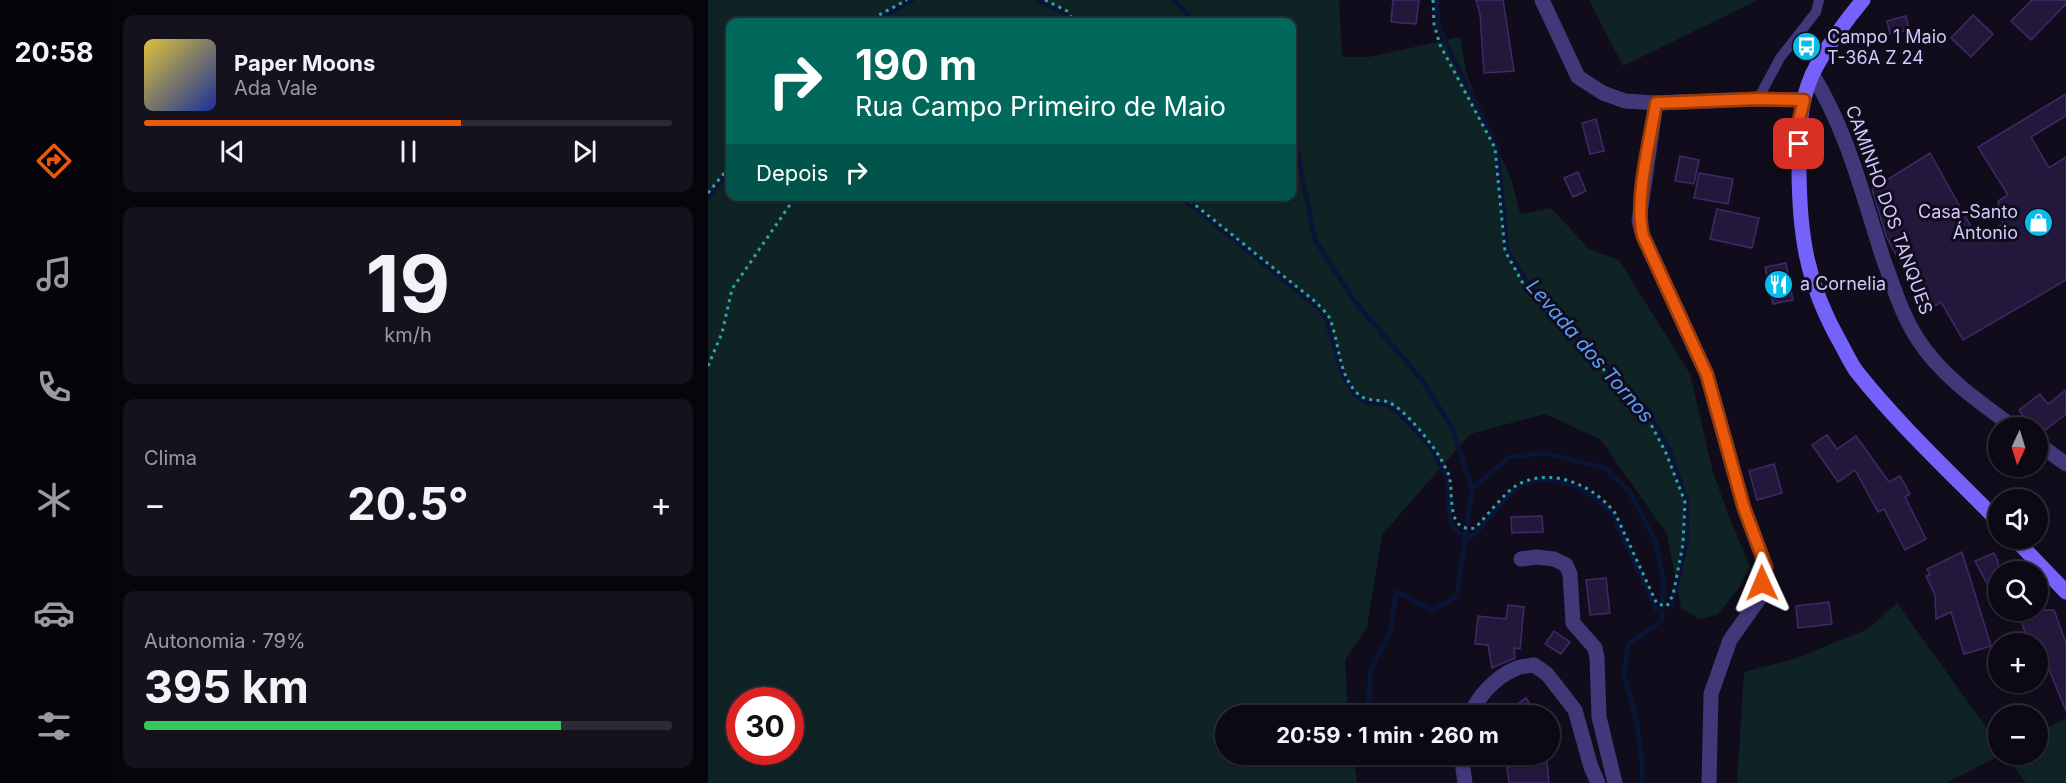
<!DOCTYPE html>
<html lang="pt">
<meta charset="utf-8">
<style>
body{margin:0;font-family:Inter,sans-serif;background:#15121d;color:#f1f3f6;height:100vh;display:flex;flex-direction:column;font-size:22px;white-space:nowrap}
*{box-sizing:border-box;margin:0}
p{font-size:20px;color:#9a9aa0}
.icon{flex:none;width:33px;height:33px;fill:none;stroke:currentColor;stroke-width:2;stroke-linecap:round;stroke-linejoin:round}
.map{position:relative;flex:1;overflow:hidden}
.details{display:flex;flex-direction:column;gap:15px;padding:15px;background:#07050b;width:600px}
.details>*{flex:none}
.banner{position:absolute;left:18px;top:18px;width:570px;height:183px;border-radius:12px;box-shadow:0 2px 4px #0004,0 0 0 2px #2c2a34;background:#00695c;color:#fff;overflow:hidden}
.needle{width:39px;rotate:184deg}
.controls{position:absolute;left:1280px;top:417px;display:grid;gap:12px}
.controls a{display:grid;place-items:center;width:60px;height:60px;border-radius:50%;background:#0c0914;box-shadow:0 2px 4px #0004,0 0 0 2px #2c2a34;font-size:30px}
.speed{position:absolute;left:18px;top:687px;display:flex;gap:12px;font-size:30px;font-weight:700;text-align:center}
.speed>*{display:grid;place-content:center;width:78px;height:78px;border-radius:50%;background:#0c0914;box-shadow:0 2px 4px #0004,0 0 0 2px #2c2a34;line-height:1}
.speed .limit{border:9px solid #d22;background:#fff;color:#111}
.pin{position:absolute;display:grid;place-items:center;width:51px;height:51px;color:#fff;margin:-26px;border-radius:12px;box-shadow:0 3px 9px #0006}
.me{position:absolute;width:66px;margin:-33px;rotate:359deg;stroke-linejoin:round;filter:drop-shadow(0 0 4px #0008)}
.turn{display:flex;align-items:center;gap:21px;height:126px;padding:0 30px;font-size:27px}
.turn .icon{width:78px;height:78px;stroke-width:2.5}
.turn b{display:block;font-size:42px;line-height:51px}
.then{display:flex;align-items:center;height:57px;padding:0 30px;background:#0003;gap:12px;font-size:22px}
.big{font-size:45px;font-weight:700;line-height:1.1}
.details .card{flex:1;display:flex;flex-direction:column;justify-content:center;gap:9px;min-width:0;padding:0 21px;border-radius:12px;background:#15121d}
.details .dial{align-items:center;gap:0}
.dial b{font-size:78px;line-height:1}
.song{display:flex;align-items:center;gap:18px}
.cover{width:72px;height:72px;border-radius:9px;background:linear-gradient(135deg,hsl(50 70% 55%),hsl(230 70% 35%))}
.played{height:6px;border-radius:3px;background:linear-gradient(90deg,#ea580c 60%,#2c2a34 60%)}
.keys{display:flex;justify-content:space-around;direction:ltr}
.heat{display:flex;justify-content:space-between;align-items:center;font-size:33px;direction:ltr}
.charge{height:9px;border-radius:4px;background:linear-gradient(90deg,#34c759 79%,#2c2a34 0)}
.trip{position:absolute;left:507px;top:705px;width:345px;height:60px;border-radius:30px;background:#0c0914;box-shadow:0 2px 4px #0004,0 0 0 2px #2c2a34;font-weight:700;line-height:60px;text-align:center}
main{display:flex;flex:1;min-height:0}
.tabs{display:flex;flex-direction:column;width:108px;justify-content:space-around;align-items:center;background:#050408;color:#9a9aa0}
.tabs .icon{width:42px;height:42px}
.tabs .on{color:#ea580c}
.tabs b{font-size:27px;color:#f1f3f6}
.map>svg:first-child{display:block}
.green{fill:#0f2325;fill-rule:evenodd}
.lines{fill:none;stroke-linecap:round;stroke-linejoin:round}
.stream{stroke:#0a1536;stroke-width:5}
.building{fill:#23183c;stroke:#3d2b67;stroke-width:1.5}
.path{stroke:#30a4a9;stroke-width:3;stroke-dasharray:3 4.5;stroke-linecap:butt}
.service{stroke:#413879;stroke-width:10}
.minor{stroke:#413879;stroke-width:15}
.secondary{stroke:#7562fa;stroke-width:15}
.route-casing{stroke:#983908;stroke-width:15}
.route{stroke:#ea580c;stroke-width:10}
.labels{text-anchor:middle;stroke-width:6;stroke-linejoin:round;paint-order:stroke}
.poi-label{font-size:18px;fill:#d3c8fd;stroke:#100c1b;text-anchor:start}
.street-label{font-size:18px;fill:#d3c8fd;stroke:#100c1b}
.water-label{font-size:20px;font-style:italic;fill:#599ffa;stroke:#100c1b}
</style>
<main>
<nav class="tabs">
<b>20:58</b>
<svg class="icon on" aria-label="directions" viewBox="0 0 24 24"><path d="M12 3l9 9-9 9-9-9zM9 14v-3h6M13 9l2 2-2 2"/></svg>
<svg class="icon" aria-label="music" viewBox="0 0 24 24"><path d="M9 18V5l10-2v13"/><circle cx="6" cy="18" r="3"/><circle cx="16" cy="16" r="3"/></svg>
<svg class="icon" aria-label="phone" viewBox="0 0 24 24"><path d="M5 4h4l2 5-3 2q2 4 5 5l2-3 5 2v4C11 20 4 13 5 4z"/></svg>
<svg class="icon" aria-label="climate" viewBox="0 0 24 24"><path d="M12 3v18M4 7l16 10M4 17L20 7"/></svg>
<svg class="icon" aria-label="car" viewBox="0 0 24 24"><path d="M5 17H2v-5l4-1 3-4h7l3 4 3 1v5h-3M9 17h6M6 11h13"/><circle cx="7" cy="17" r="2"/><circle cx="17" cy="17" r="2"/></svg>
<svg class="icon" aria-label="filters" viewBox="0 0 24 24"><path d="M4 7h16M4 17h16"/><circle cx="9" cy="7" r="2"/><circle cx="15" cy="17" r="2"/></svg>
</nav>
<section class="details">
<div class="card">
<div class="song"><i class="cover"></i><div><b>Paper Moons</b><p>Ada Vale</p></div></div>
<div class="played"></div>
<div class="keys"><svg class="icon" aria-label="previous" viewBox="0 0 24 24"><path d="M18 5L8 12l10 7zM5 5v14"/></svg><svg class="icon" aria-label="pause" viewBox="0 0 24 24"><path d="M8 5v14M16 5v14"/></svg><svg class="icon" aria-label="next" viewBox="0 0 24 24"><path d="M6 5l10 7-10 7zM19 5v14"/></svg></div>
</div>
<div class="card dial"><b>19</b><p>km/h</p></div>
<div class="card"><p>Clima</p>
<div class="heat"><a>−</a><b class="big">20.5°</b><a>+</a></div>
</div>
<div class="card"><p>Autonomia · 79%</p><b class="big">395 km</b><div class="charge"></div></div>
</section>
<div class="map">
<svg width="1358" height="783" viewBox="0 0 1358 783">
<rect width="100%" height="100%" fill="#100c1b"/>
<g class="green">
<path d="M0 0H631L634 57H661L752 37 759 76 804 182 812 214 843 208 881 249 911 260 982 374 1005 472 1022 520 1042 566 1030 589 1009 615 991 619 973 608 959 534 892 439 837 414 762 434 674 535 659 627 637 660 640 715 518 716V754L645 755 649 783H0ZM22 22H584V196H22ZM32 700H82V752H32Z"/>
<polygon points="881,0 1050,0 915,66"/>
<polygon points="1189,603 1290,744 1290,754 1293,755 1238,783 1029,783 1036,672 1086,659 1160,629"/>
<polygon points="1358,718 1358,783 1318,783 1298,755 1329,754 1329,734"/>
</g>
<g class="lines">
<g class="stream">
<polyline points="329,0 357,13 363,22"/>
<polyline points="466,0 486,22"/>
<polyline points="729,0 730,23 738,43 789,147 799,250 820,283 940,411 962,452 979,501 978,545 964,605"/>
<polyline points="164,22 204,0"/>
<polyline points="584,139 589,150 607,240 648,303 714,380 744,428 764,489 749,596 724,610 688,591 683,630 662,671 661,712"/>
<polyline points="472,196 607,305 618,318 635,375 646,394 658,402 680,405 691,413 723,447 739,477 742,519 747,530 754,536"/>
<polyline points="0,197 22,170"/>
<polyline points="764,489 801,457 836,453 897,468 922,492 948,543 955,578 954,620 920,645 916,675 927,713 934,758 934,783"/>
<path d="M760 539C779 527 792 499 809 488 839 468 885 489 905 515L948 609"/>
</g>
</g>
<g class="building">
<polygon points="685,0 711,0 708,24 683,22"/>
<polygon points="768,0 795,0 806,71 776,73 772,14"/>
<polygon points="1324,0 1358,0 1358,4 1323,40 1303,21"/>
<polygon points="1265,15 1285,34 1263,57 1243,38"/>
<polygon points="1198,16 1201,30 1182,34 1179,21"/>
<polygon points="1358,94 1358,116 1323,137 1341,168 1358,157 1358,280 1255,340 1233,302 1218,311 1178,236 1164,189 1222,153 1270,239 1295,224 1290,201 1300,195 1270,147"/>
<polygon points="888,119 896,151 882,154 874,123"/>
<polygon points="972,156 991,160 986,184 967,181"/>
<polygon points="870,172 878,191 865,197 856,178"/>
<polygon points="991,173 1025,179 1020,204 986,198"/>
<polygon points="1009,209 1051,218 1044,248 1002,239"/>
<polygon points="1078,263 1085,300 1065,304 1057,267"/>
<polygon points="1358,390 1358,414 1332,434 1329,433 1329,428 1324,428 1311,410 1332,394 1340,404"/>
<polygon points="1119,435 1129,449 1148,436 1181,482 1192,476 1202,494 1197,497 1218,539 1197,550 1176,509 1170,512 1147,470 1130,482 1104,445"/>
<polygon points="1066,464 1074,493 1049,500 1041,471"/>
<polygon points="834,516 835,532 804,533 803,517"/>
<polygon points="1254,552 1283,646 1256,654 1243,612 1228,619 1227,595 1218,576 1222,575 1219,569"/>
<polygon points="1286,553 1290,561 1290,604 1267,561"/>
<polygon points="898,578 902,613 882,615 878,580"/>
<polygon points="1121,602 1124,624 1090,628 1088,606"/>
<polygon points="800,605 816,607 812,649 806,648 807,658 784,668 780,645 767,644 770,616 798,619"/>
<polygon points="1309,610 1346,610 1358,643 1358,711 1329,640 1321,643"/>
<polygon points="846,631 862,642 853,654 837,644"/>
<polygon points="818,698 830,716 792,716"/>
<polygon points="839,762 841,783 801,783 799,767"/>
</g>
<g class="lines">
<g class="path">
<polyline points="337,0 359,11 366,22"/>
<polyline points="158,22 199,0"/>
<polyline points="0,193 22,166"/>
<path d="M476 196 609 303C613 308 618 312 621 317 632 341 629 374 650 394 658 402 670 399 680 402 696 408 725 445 733 459 736 466 741 472 742 480 745 497 739 533 767 528 778 517 797 492 809 485 843 466 886 485 907 513L949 604 959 606 965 595 975 544 977 502 958 453 937 413 817 287 797 251 787 148 732 45 726 24 725 0"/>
<polyline points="0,366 14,333 24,289 88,196"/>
</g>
<polyline class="service" points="1050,99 1072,58 1108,12 1111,0"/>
<g class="minor">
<polyline points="834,0 870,77 895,93 917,101 948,103 1050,99 1096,100"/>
<path d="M1104 74C1139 130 1155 196 1175 258 1185 285 1193 313 1209 338 1232 375 1271 402 1307 428"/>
<polyline points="948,103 931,221 935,236 999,375 1036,508 1058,567 1051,599 1022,640 1003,694 1001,783"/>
<polyline points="1329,443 1358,464"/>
<polyline points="813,559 829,557 846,559 858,565 862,574 865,623 887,648 889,658 891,717 907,783"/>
<path d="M761 716C770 697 787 677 807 669 812 666 820 666 826 665L839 674 867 710 883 767 890 783"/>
<polyline points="753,754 757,783"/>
</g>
<g class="secondary">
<path d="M1155 0C1139 19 1114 53 1104 75 1091 104 1091 134 1091 165 1091 234 1098 283 1133 344 1138 353 1143 364 1149 372 1191 425 1243 473 1290 521"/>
<polyline points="1306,538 1358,592"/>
</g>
</g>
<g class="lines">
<defs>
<path id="route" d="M1054 583 1058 567 1036 508 999 375 935 236C926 201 942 141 948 103L1050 99 1096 100 1090 124 1091 144"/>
</defs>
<use href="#route" class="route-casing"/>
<use href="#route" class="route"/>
</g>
<defs>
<symbol id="bus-disc" viewBox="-11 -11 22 22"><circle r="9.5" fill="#08bce9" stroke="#100c1b"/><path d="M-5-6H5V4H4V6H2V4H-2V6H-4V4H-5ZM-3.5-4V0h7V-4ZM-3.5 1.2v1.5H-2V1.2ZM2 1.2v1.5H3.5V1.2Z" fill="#fff"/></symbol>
<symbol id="shop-disc" viewBox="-11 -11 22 22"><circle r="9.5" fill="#08bce9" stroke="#100c1b"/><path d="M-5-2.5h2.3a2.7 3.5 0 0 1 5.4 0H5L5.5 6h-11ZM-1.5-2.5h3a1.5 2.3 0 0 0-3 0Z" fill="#fff"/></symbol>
<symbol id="restaurant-disc" viewBox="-11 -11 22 22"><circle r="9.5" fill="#08bce9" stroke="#100c1b"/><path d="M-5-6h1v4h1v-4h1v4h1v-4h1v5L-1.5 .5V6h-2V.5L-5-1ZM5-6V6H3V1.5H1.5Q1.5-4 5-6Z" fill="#fff"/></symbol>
</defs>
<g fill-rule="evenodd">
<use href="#bus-disc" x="1082" y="30" width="33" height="33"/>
<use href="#shop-disc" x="1314" y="206" width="33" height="33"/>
<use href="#restaurant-disc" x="1054" y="268" width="33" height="33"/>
</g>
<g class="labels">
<g class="poi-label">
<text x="1119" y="43">Campo 1 Maio<tspan x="1119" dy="21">T-36A Z 24</tspan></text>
<text x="1310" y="218" text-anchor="end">Casa-Santo<tspan x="1310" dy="21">Ántonio</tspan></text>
<text x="1092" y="290">a Cornelia</text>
</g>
<g class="street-label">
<text transform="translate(1181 210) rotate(70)" y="6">CAMINHO DOS TANQUES</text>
</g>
<g class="water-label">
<text transform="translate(882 351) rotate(49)" y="7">Levada dos Tornos</text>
</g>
</g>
</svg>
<div class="controls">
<a><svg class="needle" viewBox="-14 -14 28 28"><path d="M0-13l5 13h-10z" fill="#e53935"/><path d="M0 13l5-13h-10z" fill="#9a9aa0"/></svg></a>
<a><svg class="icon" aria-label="sound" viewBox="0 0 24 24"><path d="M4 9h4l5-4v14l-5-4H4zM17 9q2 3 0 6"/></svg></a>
<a><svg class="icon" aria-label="search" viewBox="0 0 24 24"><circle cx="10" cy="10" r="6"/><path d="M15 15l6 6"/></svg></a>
<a>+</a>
<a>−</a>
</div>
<div class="speed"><div class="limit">30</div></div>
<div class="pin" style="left:1091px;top:144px;background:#d93025"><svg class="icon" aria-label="arrive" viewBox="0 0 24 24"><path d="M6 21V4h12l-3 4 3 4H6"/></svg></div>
<svg class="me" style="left:1054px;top:583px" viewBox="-20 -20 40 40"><path d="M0-17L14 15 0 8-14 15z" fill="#ea580c" stroke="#fff" stroke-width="4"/></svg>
<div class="trip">20:59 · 1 min · 260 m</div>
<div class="banner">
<div class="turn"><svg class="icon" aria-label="right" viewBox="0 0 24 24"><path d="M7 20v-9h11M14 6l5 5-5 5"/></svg><div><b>190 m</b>Rua Campo Primeiro de Maio</div></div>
<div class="then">Depois<svg class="icon" aria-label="right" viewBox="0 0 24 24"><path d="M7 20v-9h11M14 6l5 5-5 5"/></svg></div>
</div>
</div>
</main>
